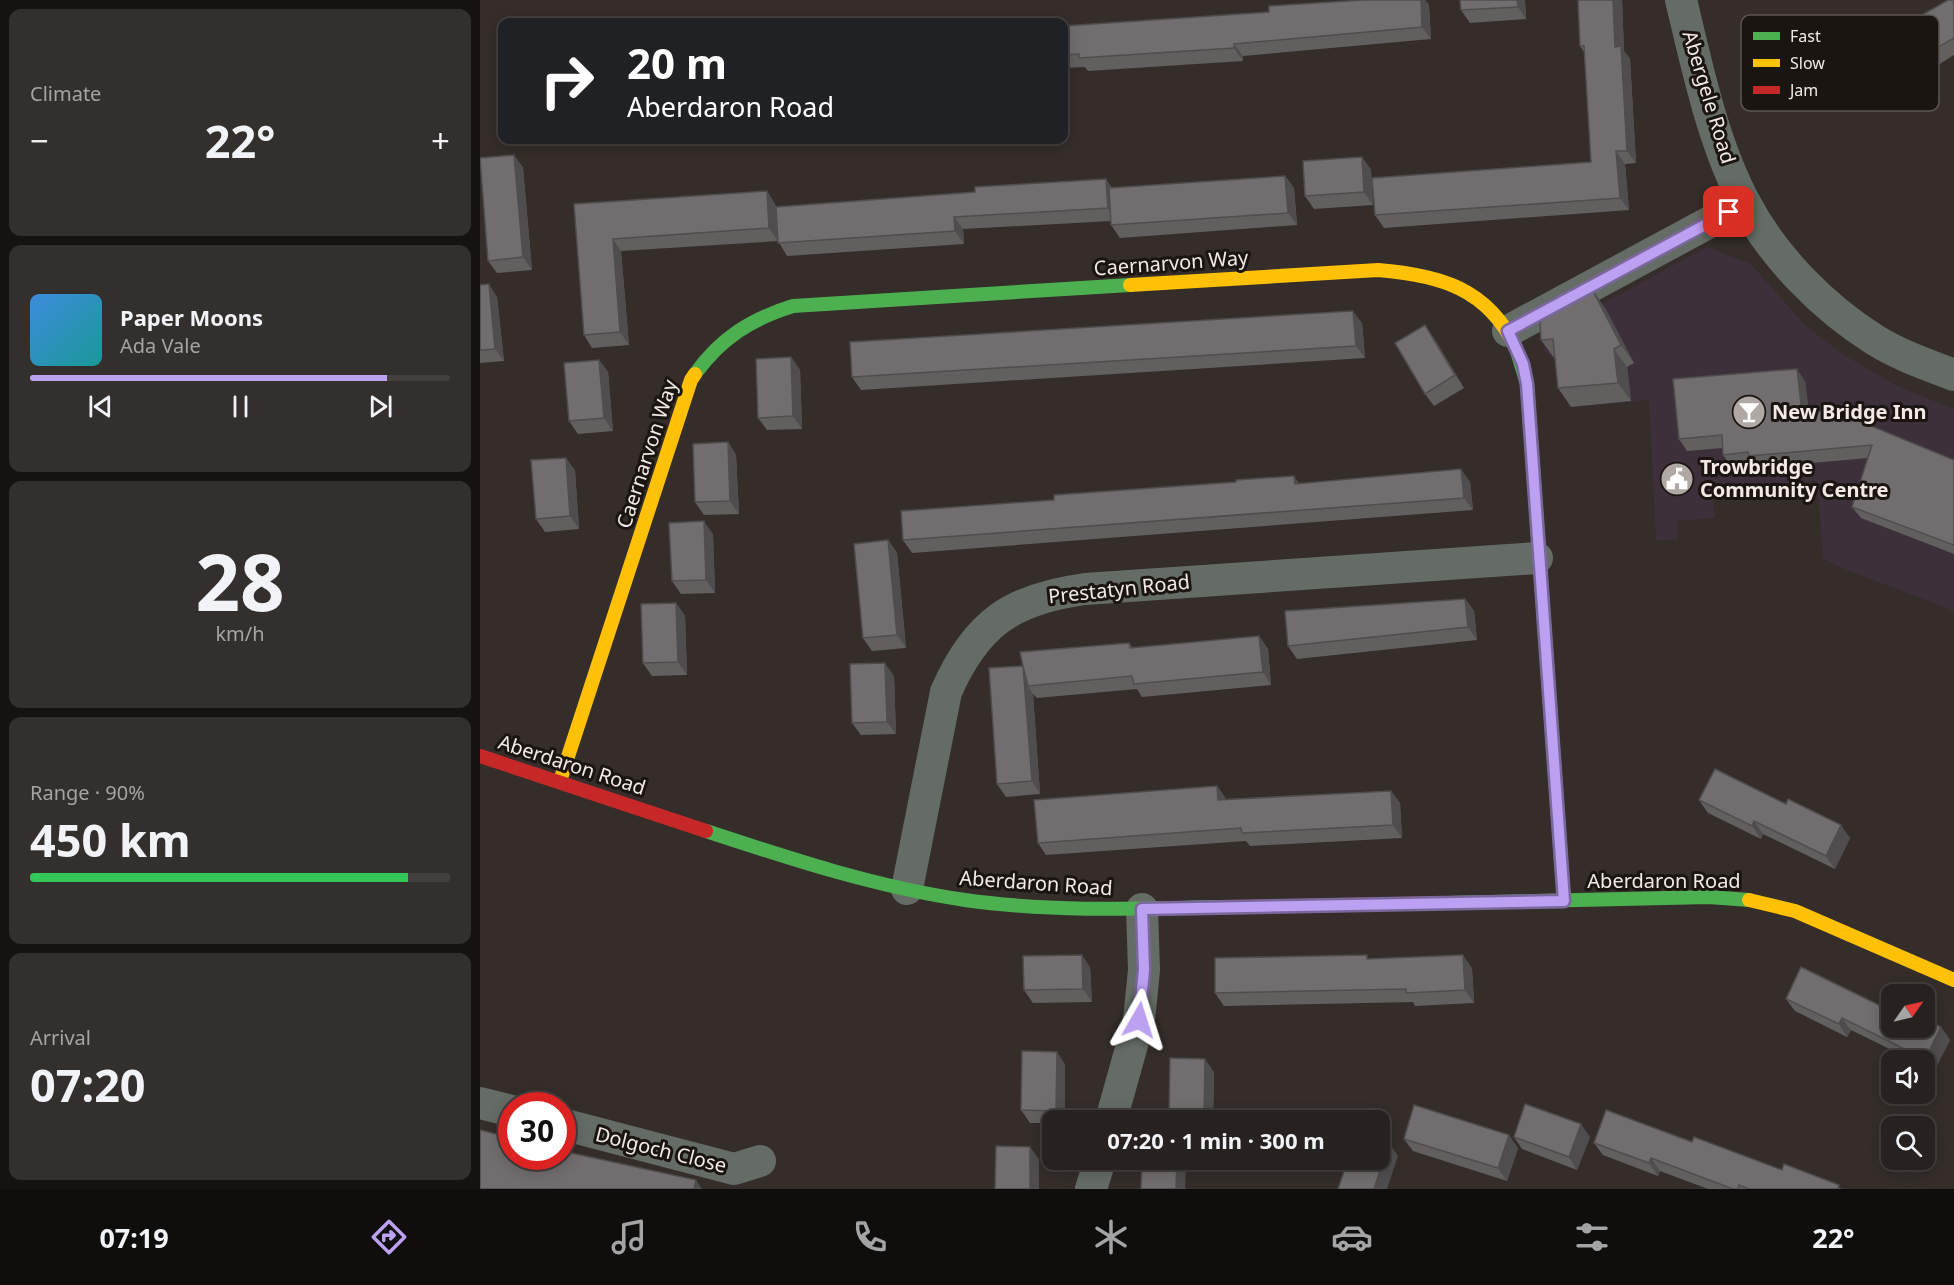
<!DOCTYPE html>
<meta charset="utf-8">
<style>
body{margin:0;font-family:"Noto Sans",sans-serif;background:#332f2d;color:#f1f3f6;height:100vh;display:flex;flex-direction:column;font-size:22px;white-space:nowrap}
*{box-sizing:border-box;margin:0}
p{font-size:20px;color:#a4a4a5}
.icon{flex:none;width:33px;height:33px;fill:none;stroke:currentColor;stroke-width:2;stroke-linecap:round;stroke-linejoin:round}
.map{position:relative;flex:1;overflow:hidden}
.details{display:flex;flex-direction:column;gap:9px;padding:9px;background:#151312;width:480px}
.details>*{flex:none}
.hud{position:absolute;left:18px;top:18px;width:570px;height:126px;border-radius:12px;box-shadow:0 3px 15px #0003,0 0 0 2px #433f3e;background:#202124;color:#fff;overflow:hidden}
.needle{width:39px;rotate:56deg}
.buttons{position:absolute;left:1401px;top:984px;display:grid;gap:12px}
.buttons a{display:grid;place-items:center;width:54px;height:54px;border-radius:12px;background:#272220;box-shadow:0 3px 15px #0003,0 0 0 2px #433f3e;font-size:30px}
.speed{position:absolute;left:18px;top:1092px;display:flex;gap:12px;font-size:30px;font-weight:700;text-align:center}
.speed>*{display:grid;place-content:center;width:78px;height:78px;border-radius:50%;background:#272220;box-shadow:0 3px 15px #0003,0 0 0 2px #433f3e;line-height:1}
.speed .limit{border:9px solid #d22;background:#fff;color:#111}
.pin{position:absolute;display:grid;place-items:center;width:51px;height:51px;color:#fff;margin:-26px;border-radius:12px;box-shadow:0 3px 9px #0006}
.me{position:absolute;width:66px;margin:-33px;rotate:6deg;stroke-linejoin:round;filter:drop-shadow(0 0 4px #0008)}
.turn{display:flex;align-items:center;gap:21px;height:126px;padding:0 30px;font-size:27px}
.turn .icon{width:78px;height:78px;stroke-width:2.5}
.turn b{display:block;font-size:42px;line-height:51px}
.big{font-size:45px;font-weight:700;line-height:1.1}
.details .tile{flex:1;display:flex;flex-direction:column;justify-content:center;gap:9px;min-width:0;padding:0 21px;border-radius:12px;background:#332f2d}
.details .dial{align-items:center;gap:0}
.dial b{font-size:78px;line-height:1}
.song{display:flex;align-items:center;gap:18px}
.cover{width:72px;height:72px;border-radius:9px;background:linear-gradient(135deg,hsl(210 70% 55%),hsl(180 70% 35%))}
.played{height:6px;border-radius:3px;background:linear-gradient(90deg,#bca0f2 85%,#433f3e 85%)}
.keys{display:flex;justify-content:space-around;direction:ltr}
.heat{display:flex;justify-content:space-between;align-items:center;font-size:33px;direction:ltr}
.charge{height:9px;border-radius:4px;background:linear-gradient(90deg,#34c759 90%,#433f3e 0)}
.trip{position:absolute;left:562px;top:1110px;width:348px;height:60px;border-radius:12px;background:#272220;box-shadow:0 3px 15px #0003,0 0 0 2px #433f3e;font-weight:700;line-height:60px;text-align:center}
.dock{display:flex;height:96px;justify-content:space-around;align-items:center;background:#100e0d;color:#a4a4a5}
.dock .icon{width:42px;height:42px}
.dock .selected{color:#bca0f2}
.dock b{font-size:27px;color:#f1f3f6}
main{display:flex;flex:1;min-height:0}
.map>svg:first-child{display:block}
.commercial{fill:#3d303b}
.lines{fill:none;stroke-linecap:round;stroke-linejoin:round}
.street{stroke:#646c65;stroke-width:32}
.fast{stroke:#4caf50;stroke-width:14}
.slow{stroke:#ffc107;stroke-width:14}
.jam{stroke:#c62828;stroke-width:14}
.wall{fill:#625f5f}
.shaded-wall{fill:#504d4e}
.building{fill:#726e6f;stroke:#504d4e;stroke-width:1.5}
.route-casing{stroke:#7a689d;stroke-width:15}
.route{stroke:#bca0f2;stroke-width:10}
.labels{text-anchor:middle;stroke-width:6;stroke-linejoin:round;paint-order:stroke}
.street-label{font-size:20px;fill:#f3eae7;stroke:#1b1512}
.poi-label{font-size:20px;font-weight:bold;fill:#f3eae7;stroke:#1b1512;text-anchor:start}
.key{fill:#1b1512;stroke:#5c5552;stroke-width:1.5}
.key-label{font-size:16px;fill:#f3eae7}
</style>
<main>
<section class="details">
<div class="tile"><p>Climate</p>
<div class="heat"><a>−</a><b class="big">22°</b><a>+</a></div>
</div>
<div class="tile">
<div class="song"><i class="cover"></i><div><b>Paper Moons</b><p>Ada Vale</p></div></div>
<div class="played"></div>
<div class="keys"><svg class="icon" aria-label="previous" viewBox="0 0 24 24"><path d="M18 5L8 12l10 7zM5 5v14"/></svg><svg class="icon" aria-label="pause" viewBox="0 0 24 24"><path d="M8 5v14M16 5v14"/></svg><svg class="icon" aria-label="next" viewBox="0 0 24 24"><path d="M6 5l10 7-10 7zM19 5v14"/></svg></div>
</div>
<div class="tile dial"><b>28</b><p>km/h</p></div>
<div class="tile"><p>Range · 90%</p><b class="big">450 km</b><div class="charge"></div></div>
<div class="tile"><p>Arrival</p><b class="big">07:20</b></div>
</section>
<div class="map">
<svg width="1474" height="1189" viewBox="0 0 1474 1189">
<rect width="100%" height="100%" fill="#342d2a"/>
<polygon class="commercial" points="1227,247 1271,264 1325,325 1361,353 1415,385 1474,409 1474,611 1357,566 1343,558 1337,481 1232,490 1235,518 1197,521 1198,539 1176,541 1169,400 1091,407 1085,368 1064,351 1065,344 1081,326"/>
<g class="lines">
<g class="street">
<path d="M1201 0C1217 66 1233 144 1265 203 1293 257 1344 308 1395 340 1419 355 1448 365 1474 375"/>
<polyline points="1028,331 1265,203"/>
<path d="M427 889 466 692C496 623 532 599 605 589L1057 558"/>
<polyline points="0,1103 32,1111"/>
<polyline points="631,1120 659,1020 664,970 662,909"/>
<polyline points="82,1124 254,1169 280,1161"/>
<polyline points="611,1189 620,1160"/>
</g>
<g class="fast">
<polyline points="1036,348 1047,384 1084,901"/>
<path d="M215 374C241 338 271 319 313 306L650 285"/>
<path d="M226 831C311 859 396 887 485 900 570 912 658 909 744 907"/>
<polyline points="967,903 1229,897 1269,900"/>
</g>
<g class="slow">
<path d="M650 285 898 270C959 275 1008 288 1036 348"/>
<polyline points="80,781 211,380 215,374"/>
<polyline points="1269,900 1315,911 1474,980"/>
</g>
<g class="jam">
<polyline points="0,756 226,831"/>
<polyline points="744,907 967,903"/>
</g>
</g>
<g class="wall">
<polygon points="883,0 945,0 949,5 951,39 763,56 763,61 608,71 605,67 584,68 584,26 789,12"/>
<polygon points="1045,0 1046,19 990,23 981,10"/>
<polygon points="1098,0 1142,0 1144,51 1150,59 1156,163 1145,164 1149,210 904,228 895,215 1111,162 1104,52 1100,46"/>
<polygon points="1474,0 1474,55 1445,73 1436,60"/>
<polygon points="34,155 43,168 52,270 17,273 8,261"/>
<polygon points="882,157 891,170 893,205 834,209 825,196"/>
<polygon points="805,176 814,188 817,225 640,238 631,225 631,221 483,229 484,244 307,256 298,241 141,251 149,345 112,348 104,335 94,204 287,191 295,204 296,207 632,188"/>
<polygon points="0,285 17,297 24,361 0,363"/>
<polygon points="1125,308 1154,363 1147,367 1151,401 1091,407 1078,388 1075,359 1061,340"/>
<polygon points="882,323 885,358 381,390 372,377"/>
<polygon points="954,338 984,388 954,406 945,394"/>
<polygon points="311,357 320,370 322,429 287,430 278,418"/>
<polygon points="119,360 128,372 133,431 98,434 89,421"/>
<polygon points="1325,381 1329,413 1362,409 1367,416 1474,460 1474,554 1381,518 1372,507 1388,458 1277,468 1274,464 1252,467 1243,455 1243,448 1207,451 1199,439"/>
<polygon points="248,442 256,455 259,514 224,515 215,502"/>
<polygon points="95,470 99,529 65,532 56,519"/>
<polygon points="990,482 993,510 432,553 423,540 820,484"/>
<polygon points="233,534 235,593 201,594 192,581"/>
<polygon points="408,540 417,553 426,648 392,651 383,638"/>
<polygon points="985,599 994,611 997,640 817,659 808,646"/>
<polygon points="196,603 205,616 207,675 172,676 163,663"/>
<polygon points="779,636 788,649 791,685 662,697 657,689 557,698 553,694 560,794 526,797 517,784 543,666 649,643 653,648"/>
<polygon points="414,676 416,734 381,735 372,723"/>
<polygon points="737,786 746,799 911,791 920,803 922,838 770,846 766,841 566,855 558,843"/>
<polygon points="1219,800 1370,838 1355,869 1283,834 1281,839 1228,813"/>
<polygon points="890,959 992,968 994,1003 935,1006 933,1002 744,1006 735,993"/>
<polygon points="610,967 612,1002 553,1003 544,990"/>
<polygon points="1306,999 1405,1008 1461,1027 1470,1040 1454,1071 1444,1067 1444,1060 1432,1060 1371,1030 1367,1037 1315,1011"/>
<polygon points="585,1064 585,1120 573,1120 573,1123 550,1123 541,1110"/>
<polygon points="734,1072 733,1120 691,1120 689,1117"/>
<polygon points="1034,1137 1110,1137 1097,1170 1042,1149"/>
<polygon points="924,1139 1038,1148 1027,1181 933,1151"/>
<polygon points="1114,1143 1302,1170 1362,1189 1228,1189 1180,1171 1178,1176 1123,1155"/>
</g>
<g class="shaded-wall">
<polygon points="941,0 945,0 949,5 951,39 942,27"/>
<polygon points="1037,0 1045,0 1046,19 1038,7"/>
<polygon points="1133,0 1142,0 1144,51 1150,59 1156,163 1147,151 1135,47"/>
<polygon points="754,44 763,56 763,61 754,48"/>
<polygon points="1136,151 1145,164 1149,210 1140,198"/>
<polygon points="34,155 43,168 52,270 43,257"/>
<polygon points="882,157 891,170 893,205 884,192"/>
<polygon points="805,176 814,188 817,225 808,213"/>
<polygon points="626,179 635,192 636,221 628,208"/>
<polygon points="287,191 295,204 298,241 289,228"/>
<polygon points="474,217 483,229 484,244 475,231"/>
<polygon points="133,239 141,251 149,345 140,332"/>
<polygon points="9,284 17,297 24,361 15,349"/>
<polygon points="1112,289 1125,308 1154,363 1141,345"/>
<polygon points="873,311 882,323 885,358 876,346"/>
<polygon points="945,325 954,338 984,388 975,375"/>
<polygon points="1134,349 1147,367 1151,401 1138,383"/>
<polygon points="311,357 320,370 322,429 313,416"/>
<polygon points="119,360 128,372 133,431 124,418"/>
<polygon points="1317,369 1325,381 1330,425 1322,413"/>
<polygon points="248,442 256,455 259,514 250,501"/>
<polygon points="86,458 95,470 99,529 90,516"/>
<polygon points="981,469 990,482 993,510 984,498"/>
<polygon points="814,476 823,489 815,484"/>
<polygon points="224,521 233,534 235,593 226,580"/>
<polygon points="408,540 417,553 426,648 417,635"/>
<polygon points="985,599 994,611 997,640 988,627"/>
<polygon points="196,603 205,616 207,675 198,662"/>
<polygon points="779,636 788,649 791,685 783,672"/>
<polygon points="405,663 414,676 416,734 407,722"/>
<polygon points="543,666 548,686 553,694 560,794 552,781"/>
<polygon points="737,786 746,799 747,812 738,800"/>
<polygon points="911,791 920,803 922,838 913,825"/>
<polygon points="1274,821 1283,834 1281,839 1272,826"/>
<polygon points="1361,825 1370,838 1355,869 1346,856"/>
<polygon points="602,955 610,967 612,1002 603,989"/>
<polygon points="983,955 992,968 994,1003 985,990"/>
<polygon points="1362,1018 1371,1030 1367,1037 1359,1024"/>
<polygon points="1461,1027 1470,1040 1454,1071 1445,1059"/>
<polygon points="577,1052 585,1064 585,1120 583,1120 576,1111"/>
<polygon points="725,1059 734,1072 733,1120 726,1120 724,1118"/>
<polygon points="1101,1124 1110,1137 1097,1170 1089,1157"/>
<polygon points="1029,1135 1038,1148 1027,1181 1018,1168"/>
<polygon points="909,1143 918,1156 907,1189 894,1189"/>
<polygon points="550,1147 559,1159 559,1189 550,1189"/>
<polygon points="1171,1158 1180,1171 1178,1176 1169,1163"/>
<polygon points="697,1160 704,1160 706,1162 705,1189 696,1189"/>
<polygon points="216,1180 222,1189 214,1189"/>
</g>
<g class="building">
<polygon points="883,0 941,0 942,27 754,44 754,48 599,58 599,54 584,55 584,26 789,12 789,6"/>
<polygon points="980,0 1037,0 1038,7 981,10"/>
<polygon points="1098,0 1133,0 1135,47 1141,46 1147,151 1136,151 1140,198 895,215 892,178 1111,162 1104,46 1100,46"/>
<polygon points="1468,0 1474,0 1474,38 1436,60 1418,29"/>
<polygon points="34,155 43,257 8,261 0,158"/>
<polygon points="882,157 884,192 825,196 823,161"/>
<polygon points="805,176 808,213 631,225 629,188"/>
<polygon points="626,179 628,208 474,217 475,231 298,243 296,207 495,192 495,187"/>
<polygon points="287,191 289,228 133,239 140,332 104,335 94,204"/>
<polygon points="9,284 15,349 0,350 0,285"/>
<polygon points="1112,289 1141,345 1134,349 1138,383 1078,388 1073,339 1061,340 1060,323 1068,312"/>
<polygon points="873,311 876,346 372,377 370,342"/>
<polygon points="945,325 975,375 945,394 915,343"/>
<polygon points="311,357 313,416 278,418 276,359"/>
<polygon points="119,360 124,418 89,421 84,363"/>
<polygon points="1317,369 1322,413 1362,409 1362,414 1474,460 1474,545 1372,507 1392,445 1269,456 1268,452 1243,455 1242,435 1199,439 1193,379"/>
<polygon points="248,442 250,501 215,502 213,444"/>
<polygon points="86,458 90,516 56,519 51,460"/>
<polygon points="981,469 984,498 423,540 421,511 574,500 574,495 756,482 756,480 814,476 815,484"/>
<polygon points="224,521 226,580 192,581 189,523"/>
<polygon points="408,540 417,635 383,638 374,544"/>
<polygon points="985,599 988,627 808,646 805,611"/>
<polygon points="196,603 198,662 163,663 161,604"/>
<polygon points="779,636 783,672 654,684 652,676 548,686 543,666 552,781 517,784 509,668 543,666 540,652 649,643 650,648"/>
<polygon points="405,663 407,722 372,723 370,664"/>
<polygon points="1235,769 1306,804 1308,799 1361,825 1346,856 1274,821 1272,826 1219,800"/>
<polygon points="737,786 738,800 911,791 913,825 762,833 761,828 558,843 554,800"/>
<polygon points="602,955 603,989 544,990 543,956"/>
<polygon points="887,955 887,959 983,955 985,990 926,993 926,989 735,993 735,958"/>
<polygon points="1321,967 1405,1008 1408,1001 1412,1003 1412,1028 1444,1028 1444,1019 1461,1027 1445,1059 1362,1018 1359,1024 1306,999"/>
<polygon points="542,1051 577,1052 576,1111 541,1110"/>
<polygon points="690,1058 725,1059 724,1118 689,1117"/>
<polygon points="1045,1104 1101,1124 1089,1157 1034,1137"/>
<polygon points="934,1105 1029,1135 1018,1168 924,1139"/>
<polygon points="1126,1110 1212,1142 1214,1137 1302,1170 1304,1164 1359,1185 1358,1189 1269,1189 1259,1185 1258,1189 1253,1189 1171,1158 1169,1163 1114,1143"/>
<polygon points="0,1130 32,1138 32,1156 82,1156 82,1151 216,1180 214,1189 0,1189"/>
<polygon points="900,1140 909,1143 894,1189 858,1189 868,1160 900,1160"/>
<polygon points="516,1146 550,1147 550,1189 515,1189"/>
<polygon points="662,1160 697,1160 696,1189 661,1189"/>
</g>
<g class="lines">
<defs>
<polyline id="route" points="659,1020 664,970 662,909 1084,901 1047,384 1043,364 1028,331 1249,212"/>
</defs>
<use href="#route" class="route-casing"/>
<use href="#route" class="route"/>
</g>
<defs>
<symbol id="bar-disc" viewBox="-11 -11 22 22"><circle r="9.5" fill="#b0a8a5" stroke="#1b1512"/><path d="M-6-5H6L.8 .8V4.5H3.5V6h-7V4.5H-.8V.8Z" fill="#fff"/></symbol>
<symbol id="civic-disc" viewBox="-11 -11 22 22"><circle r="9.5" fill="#b0a8a5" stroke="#1b1512"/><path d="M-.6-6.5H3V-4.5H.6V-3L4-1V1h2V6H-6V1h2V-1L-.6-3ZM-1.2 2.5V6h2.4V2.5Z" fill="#fff"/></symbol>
</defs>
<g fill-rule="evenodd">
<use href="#bar-disc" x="1250" y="393" width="38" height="38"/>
<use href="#civic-disc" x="1178" y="460" width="38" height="38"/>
</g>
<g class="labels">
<g class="street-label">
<text transform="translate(1229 97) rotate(73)" y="7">Abergele Road</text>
<text transform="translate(691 263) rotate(-4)" y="7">Caernarvon Way</text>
<text transform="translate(167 454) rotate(-72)" y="7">Caernarvon Way</text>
<text transform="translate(639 589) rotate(-6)" y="7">Prestatyn Road</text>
<text transform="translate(92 765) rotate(18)" y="7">Aberdaron Road</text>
<text x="1184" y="888">Aberdaron Road</text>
<text transform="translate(556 883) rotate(4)" y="7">Aberdaron Road</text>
<text transform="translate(181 1150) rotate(14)" y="7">Dolgoch Close</text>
</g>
<g class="poi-label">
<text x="1292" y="419">New Bridge Inn</text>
<text x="1220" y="474">Trowbridge<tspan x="1220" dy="23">Community Centre</tspan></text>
</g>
</g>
<rect x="1261" y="15" width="198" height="96" rx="9" class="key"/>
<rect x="1273" y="32" width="27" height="8" fill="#4caf50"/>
<rect x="1273" y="59" width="27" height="8" fill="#ffc107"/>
<rect x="1273" y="86" width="27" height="8" fill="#c62828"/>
<g class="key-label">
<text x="1310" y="42">Fast</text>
<text x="1310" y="69">Slow</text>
<text x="1310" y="96">Jam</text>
</g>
</svg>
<div class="buttons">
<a><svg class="needle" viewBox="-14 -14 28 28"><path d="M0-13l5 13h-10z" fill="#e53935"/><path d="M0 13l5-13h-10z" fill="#a4a4a5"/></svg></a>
<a><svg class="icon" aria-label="sound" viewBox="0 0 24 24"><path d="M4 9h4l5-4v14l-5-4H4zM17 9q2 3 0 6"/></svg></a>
<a><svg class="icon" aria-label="search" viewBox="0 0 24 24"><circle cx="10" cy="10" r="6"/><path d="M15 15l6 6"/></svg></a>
</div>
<div class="speed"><div class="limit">30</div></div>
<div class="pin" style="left:1249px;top:212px;background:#d93025"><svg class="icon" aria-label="arrive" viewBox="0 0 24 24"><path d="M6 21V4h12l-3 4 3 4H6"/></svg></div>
<svg class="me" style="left:659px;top:1020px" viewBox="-20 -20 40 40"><path d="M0-17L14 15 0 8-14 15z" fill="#bca0f2" stroke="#fff" stroke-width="4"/></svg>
<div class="trip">07:20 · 1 min · 300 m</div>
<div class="hud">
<div class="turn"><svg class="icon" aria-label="right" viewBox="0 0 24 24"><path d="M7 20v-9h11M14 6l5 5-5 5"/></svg><div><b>20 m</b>Aberdaron Road</div></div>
</div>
</div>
</main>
<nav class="dock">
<b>07:19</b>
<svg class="icon selected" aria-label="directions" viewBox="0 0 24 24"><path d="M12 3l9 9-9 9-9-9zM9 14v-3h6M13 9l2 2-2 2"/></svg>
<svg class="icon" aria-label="music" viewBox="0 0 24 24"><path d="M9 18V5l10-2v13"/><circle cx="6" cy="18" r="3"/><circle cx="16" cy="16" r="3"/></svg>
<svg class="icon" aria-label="phone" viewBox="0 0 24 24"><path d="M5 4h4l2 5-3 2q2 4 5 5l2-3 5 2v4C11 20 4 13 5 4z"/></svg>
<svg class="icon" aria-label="climate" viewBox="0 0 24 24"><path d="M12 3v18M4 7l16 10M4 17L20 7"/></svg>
<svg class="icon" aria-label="car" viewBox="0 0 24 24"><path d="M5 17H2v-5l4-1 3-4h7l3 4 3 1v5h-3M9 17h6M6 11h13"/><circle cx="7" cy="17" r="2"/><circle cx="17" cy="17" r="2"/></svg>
<svg class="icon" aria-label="filters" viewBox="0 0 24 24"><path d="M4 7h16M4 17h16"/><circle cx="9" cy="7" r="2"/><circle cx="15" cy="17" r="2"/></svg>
<b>22°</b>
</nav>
